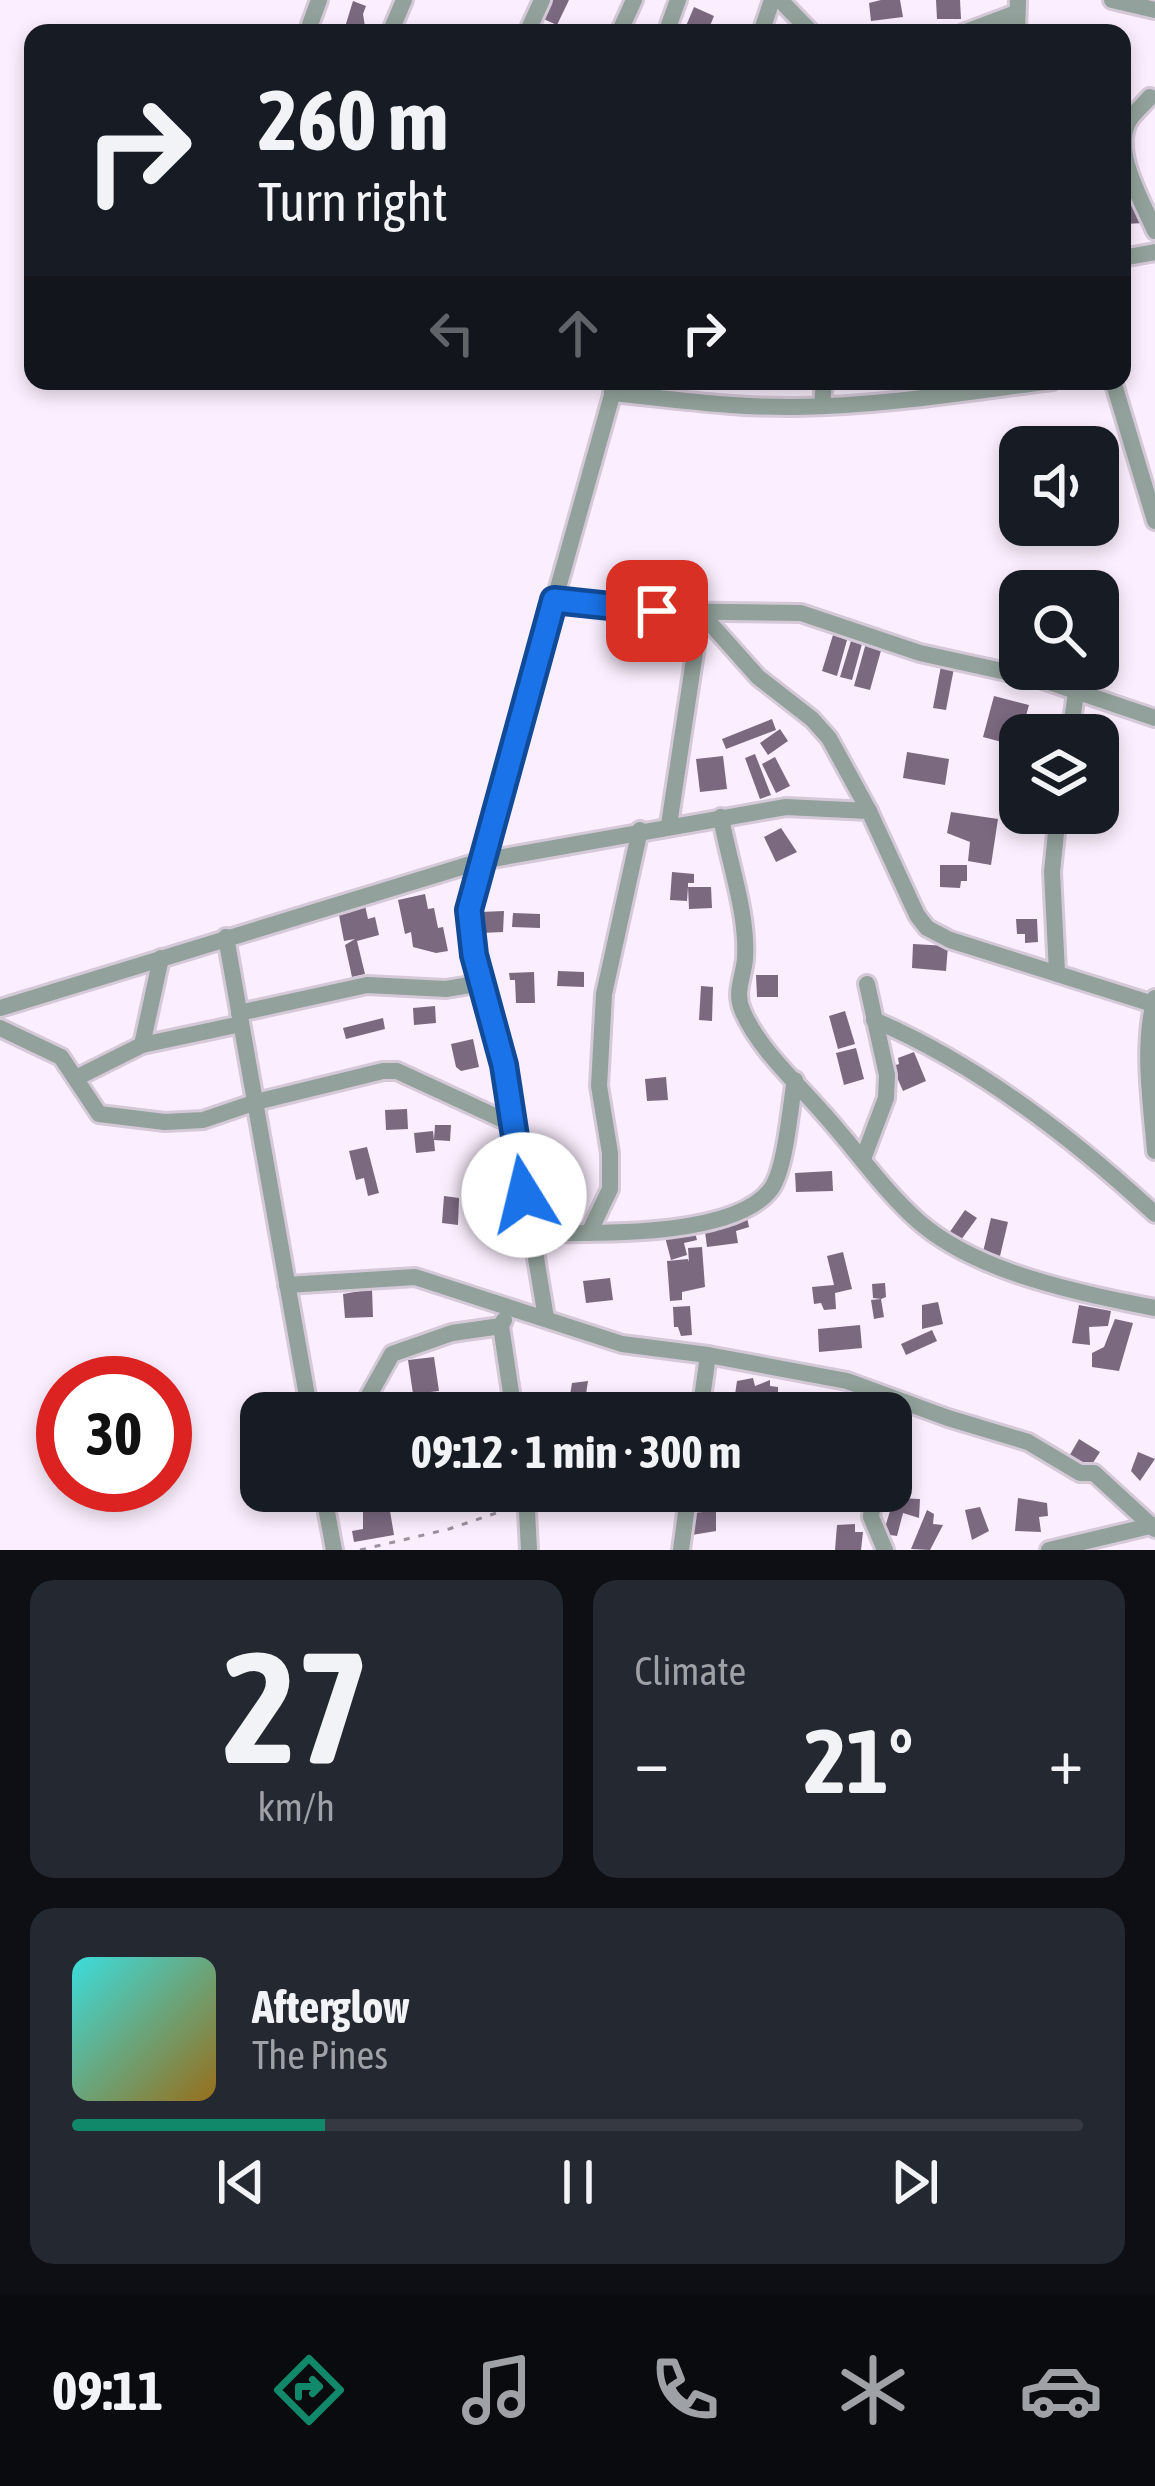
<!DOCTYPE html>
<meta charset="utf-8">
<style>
body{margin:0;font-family:"Asap Condensed",sans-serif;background:#242831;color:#f1f3f6;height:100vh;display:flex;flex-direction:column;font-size:45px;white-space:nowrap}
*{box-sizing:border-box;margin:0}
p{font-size:39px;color:#9ea1a6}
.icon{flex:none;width:66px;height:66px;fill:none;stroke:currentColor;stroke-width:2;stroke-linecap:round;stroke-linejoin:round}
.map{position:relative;height:1550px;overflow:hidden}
.sheet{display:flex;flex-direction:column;gap:30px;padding:30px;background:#0d0f14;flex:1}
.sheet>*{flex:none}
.top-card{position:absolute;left:24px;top:24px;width:1107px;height:366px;border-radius:24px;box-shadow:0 6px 18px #0003;background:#171b24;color:#f1f3f6;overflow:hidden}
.controls{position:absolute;left:999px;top:426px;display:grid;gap:24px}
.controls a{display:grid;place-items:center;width:120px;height:120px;border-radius:24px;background:#171b24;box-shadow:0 6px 18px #0003;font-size:60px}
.speed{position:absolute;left:36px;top:1356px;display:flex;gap:24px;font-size:60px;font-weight:700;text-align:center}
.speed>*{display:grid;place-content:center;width:156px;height:156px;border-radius:50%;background:#171b24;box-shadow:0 6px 18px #0003;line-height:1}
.speed .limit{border:18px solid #d22;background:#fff;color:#111}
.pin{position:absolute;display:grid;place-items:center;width:102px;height:102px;color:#fff;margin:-51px;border-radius:24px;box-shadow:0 6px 18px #0006}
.me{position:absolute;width:132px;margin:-66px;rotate:351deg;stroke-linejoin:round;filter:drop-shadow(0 0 9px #0008)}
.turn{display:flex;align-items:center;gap:42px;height:252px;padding:0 36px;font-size:54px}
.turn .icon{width:156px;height:156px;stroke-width:2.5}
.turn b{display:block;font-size:84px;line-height:102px}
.lanes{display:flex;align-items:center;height:114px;padding:0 36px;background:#0003;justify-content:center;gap:60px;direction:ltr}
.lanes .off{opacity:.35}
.big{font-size:90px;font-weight:700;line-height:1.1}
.sheet .card{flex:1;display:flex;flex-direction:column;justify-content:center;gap:18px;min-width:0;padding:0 42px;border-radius:24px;background:#242831}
.sheet .dial{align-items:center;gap:0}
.dial b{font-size:156px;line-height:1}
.song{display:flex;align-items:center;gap:36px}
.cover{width:144px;height:144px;border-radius:18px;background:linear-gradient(135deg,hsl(180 70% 55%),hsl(40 70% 35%))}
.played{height:12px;border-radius:6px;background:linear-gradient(90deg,#118869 25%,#363941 25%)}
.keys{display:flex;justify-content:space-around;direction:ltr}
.heat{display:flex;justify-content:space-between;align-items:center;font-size:66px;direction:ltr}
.sheet .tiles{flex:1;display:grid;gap:30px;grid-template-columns:1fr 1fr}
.card:last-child{grid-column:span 2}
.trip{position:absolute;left:240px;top:1392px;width:672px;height:120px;border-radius:24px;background:#171b24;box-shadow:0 6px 18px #0003;font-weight:700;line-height:120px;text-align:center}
.menu{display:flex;height:192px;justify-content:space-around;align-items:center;background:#090b0e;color:#9ea1a6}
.menu .icon{width:84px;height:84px}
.menu .on{color:#118869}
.menu b{font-size:54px;color:#f1f3f6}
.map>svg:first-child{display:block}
.building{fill:#7b6980}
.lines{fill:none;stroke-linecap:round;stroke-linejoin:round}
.minor-casing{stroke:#d5c9d8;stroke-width:22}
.path{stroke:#9c919e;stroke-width:3;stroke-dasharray:6 9;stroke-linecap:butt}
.minor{stroke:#92a19b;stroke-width:16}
.route-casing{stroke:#114b97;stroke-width:30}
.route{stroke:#1a73e8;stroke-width:21}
</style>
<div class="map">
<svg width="1155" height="1550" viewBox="0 0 1155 1550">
<rect width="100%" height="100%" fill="#fbeefe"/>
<g class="building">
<polygon points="547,0 569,0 557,25 539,17"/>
<polygon points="881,0 900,0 903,17 871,21 869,3"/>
<polygon points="936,0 960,0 961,19 937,19"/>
<polygon points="353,1 366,6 363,14 366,33 345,27"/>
<polygon points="694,7 714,16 707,33 686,26"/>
<polygon points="1141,191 1144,223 1125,224 1122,192"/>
<polygon points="833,635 847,640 837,676 822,671"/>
<polygon points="851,641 862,644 852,680 840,677"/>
<polygon points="866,643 882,647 870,690 854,686"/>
<polygon points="941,666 954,668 946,710 933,708"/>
<polygon points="994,696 1029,705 1025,719 1020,718 1013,745 983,737"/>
<polygon points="772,719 776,730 726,749 722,739"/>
<polygon points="780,729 788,741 768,755 760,743"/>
<polygon points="907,752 949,759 945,785 903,778"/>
<polygon points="755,754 771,795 760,799 745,758"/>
<polygon points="723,756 727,789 700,792 696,759"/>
<polygon points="775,757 790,786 776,793 762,764"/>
<polygon points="951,812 998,819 991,865 968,861 970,842 947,833"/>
<polygon points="781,828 797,852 776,862 764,837"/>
<polygon points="940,865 967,865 967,881 961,881 960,888 940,887"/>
<polygon points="672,872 694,874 694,883 688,883 688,887 711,887 712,908 689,909 688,887 687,901 670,900"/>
<polygon points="425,894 428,909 434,908 438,928 443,927 448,951 436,953 413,947 411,932 405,934 398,900"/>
<polygon points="364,901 368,919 375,917 379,935 357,941 365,974 352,977 345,945 355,939 344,941 339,915 351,912 349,905"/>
<polygon points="504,911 503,932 480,933 480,912"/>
<polygon points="513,913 540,914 540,928 512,927"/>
<polygon points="1016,919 1037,919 1038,942 1025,943 1025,934 1017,934"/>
<polygon points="913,944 948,946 946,971 912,968"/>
<polygon points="558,971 584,972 584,987 557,986"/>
<polygon points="534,972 535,1003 516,1003 515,980 510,980 509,973"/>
<polygon points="756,975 778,975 778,997 757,997"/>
<polygon points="701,986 713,987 712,1021 699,1020"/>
<polygon points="435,1006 436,1023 414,1025 413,1008"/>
<polygon points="845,1011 855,1044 838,1049 829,1016"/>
<polygon points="383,1018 385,1029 346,1039 343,1028"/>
<polygon points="473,1039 479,1067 461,1071 456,1067 451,1044"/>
<polygon points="856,1048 864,1079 844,1085 836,1053"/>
<polygon points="914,1052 926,1081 903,1091 892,1066 899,1064 898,1058"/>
<polygon points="666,1077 668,1100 647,1101 645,1079"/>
<polygon points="407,1109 408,1129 386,1130 385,1110"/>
<polygon points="435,1125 451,1125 450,1141 434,1140 435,1151 416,1153 414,1133 433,1131 434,1140"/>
<polygon points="367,1147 379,1193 368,1196 364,1178 356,1180 349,1151"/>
<polygon points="832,1171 833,1191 796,1192 795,1173"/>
<polygon points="444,1196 459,1198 458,1225 442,1223"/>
<polygon points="965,1210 977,1218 958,1244 947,1236"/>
<polygon points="747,1217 749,1227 736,1231 738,1243 707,1247 704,1224"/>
<polygon points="991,1218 1008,1222 1000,1256 983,1252"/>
<polygon points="694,1229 697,1240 684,1243 687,1255 671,1260 665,1237"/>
<polygon points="702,1247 705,1287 682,1292 682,1300 670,1301 667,1261 688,1259 689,1262 688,1248"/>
<polygon points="843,1252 852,1289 835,1293 836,1309 824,1310 821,1303 814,1304 812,1287 834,1285 827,1256"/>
<polygon points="610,1278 613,1300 586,1303 583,1281"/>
<polygon points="885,1283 886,1297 881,1299 884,1317 874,1319 871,1300 881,1299 873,1298 872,1284"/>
<polygon points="372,1289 373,1317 345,1318 343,1294"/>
<polygon points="938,1302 943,1324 922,1329 922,1305"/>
<polygon points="1079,1305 1111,1311 1108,1326 1089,1327 1090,1345 1072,1343"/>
<polygon points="690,1306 692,1335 681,1336 678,1327 674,1327 673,1307"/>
<polygon points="1115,1319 1133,1323 1119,1371 1092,1367 1092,1353 1104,1347"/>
<polygon points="860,1325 862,1348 819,1352 818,1329"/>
<polygon points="932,1330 937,1341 906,1355 901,1344"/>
<polygon points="434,1357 439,1391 413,1394 408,1360"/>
<polygon points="753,1378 755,1386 770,1380 770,1386 778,1387 778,1394 791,1395 795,1413 745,1413 733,1408 737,1381"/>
<polygon points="588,1381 583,1413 567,1413 572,1383"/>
<polygon points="1079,1439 1100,1452 1087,1472 1067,1460"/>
<polygon points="1138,1452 1155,1459 1140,1481 1131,1471"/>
<polygon points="894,1498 920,1499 919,1518 903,1513 897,1536 883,1534"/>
<polygon points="1018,1498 1047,1503 1048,1516 1039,1517 1041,1532 1015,1531"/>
<polygon points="363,1505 389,1505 394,1535 354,1542 352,1531 363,1529"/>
<polygon points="980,1507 989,1531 972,1540 965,1510"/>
<polygon points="927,1510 934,1514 933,1524 943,1525 930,1550 911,1549"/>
<polygon points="716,1511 716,1531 692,1535 690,1513"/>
<polygon points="855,1524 855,1532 863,1532 861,1550 835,1550 837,1525"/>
</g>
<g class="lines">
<defs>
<g id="minor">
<polyline points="780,0 812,33"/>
<polyline points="1112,0 1155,10"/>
<polyline points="307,33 319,0"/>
<polyline points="390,33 404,0"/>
<polyline points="527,33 542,0"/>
<polyline points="619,33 634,0"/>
<polyline points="666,33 678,0"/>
<polyline points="761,33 772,0"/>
<polyline points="963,33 1016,13"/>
<polyline points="1017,33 1018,0"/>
<path d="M1150 97C1144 104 1135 112 1130 119 1110 150 1143 202 1155 231"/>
<polyline points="1122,258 1155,252"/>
<polyline points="1113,381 1155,521"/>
<path d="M612 388V393C673 399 734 408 796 407 882 406 967 392 1052 381"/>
<polyline points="822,406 824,381"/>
<polyline points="554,600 657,611 801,613 920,653 1043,680 1155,718"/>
<polyline points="701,613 758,677 812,719 829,738 869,811"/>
<polyline points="1070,735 1076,693"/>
<path d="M721 817C729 863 748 914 745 959 743 979 734 993 743 1012 759 1049 796 1082 822 1112 854 1147 883 1190 918 1221 977 1273 1079 1293 1155 1308"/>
<polyline points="669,825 701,613"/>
<polyline points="226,937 310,1413"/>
<polyline points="1057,972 1052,872 1058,813"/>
<path d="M1155 998C1142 1045 1151 1103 1155 1151"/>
<polyline points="0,1008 481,861 786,807 869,811 917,915 927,928 950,940 1153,1004"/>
<polyline points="239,1013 367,985 446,989 482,983"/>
<path d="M874 1020C977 1064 1073 1138 1155 1214"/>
<polyline points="0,1028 61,1057 99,1114 165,1122 203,1120 256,1102 383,1071 397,1071 512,1124"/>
<polyline points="142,1045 161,958"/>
<polyline points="76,1078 142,1045 241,1024"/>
<polyline points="863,1159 886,1098 887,1075 867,984"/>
<path d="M530 1233C589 1233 734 1239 771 1189 786 1168 790 1107 795 1080"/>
<polyline points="589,1233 610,1189 610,1153 599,1086 604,994 640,830"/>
<polyline points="287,1285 415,1277 622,1344 708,1355 847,1381 948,1418 1028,1442 1080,1473 1094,1473 1155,1529"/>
<polyline points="546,1318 504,1065 474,955 468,909 616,381"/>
<polyline points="504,1320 501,1326 514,1413"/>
<polyline points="359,1413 392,1354 452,1333 501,1326"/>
<polyline points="700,1413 708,1355"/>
<polyline points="323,1491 334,1550"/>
<polyline points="526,1491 529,1550"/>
<polyline points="874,1491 871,1517 885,1550"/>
<polyline points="681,1550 689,1491"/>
<polyline points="1049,1550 1154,1525"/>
</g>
</defs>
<use href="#minor" class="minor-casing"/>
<polyline class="path" points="360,1550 449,1529 508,1509"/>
<use href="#minor" class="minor"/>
</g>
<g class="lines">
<defs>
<polyline id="route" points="524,1195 504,1065 474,955 469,910 554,600 657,611"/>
</defs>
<use href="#route" class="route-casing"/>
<use href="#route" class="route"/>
</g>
</svg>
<div class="controls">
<a><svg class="icon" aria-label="sound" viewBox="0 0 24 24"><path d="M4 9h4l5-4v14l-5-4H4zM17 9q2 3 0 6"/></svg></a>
<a><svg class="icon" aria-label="search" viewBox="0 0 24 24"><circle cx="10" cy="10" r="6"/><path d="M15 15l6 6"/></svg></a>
<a><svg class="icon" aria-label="layers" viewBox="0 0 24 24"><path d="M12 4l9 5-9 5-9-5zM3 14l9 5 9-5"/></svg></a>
</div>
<div class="speed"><div class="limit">30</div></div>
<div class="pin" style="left:657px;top:611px;background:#d93025"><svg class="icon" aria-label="arrive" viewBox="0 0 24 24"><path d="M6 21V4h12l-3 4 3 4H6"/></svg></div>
<svg class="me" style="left:524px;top:1195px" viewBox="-20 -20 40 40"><circle r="19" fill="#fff"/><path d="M0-13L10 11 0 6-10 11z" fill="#1a73e8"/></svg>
<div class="trip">09:12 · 1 min · 300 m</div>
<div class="top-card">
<div class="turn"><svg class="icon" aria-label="right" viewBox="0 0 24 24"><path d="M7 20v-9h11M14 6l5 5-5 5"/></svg><div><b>260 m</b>Turn right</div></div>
<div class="lanes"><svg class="icon off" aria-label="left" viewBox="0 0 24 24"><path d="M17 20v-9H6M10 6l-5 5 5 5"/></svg><svg class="icon off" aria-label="ahead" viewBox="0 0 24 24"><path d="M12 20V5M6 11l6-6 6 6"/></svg><svg class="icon" aria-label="right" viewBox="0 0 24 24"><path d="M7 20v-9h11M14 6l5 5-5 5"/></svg></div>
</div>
</div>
<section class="sheet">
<div class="tiles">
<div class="card dial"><b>27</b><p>km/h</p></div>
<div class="card"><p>Climate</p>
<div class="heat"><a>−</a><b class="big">21°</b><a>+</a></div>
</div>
<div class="card">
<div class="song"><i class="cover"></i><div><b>Afterglow</b><p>The Pines</p></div></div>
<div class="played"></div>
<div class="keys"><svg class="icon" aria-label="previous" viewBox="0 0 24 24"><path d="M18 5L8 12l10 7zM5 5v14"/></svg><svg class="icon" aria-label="pause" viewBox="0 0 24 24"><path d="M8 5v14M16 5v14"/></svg><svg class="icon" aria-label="next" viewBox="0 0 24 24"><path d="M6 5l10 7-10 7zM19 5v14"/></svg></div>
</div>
</div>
</section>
<nav class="menu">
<b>09:11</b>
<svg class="icon on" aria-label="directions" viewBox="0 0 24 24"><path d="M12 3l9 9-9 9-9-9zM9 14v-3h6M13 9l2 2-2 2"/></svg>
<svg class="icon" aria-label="music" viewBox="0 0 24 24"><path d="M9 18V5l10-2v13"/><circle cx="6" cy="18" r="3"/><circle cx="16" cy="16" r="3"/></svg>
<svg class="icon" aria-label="phone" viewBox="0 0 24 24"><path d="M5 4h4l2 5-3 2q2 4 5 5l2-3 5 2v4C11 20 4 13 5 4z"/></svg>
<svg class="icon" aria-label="climate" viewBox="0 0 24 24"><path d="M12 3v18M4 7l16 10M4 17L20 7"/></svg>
<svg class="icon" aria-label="car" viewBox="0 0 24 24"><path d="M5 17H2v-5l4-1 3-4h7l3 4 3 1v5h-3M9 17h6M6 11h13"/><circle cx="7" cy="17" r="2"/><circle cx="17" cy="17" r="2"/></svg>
</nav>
